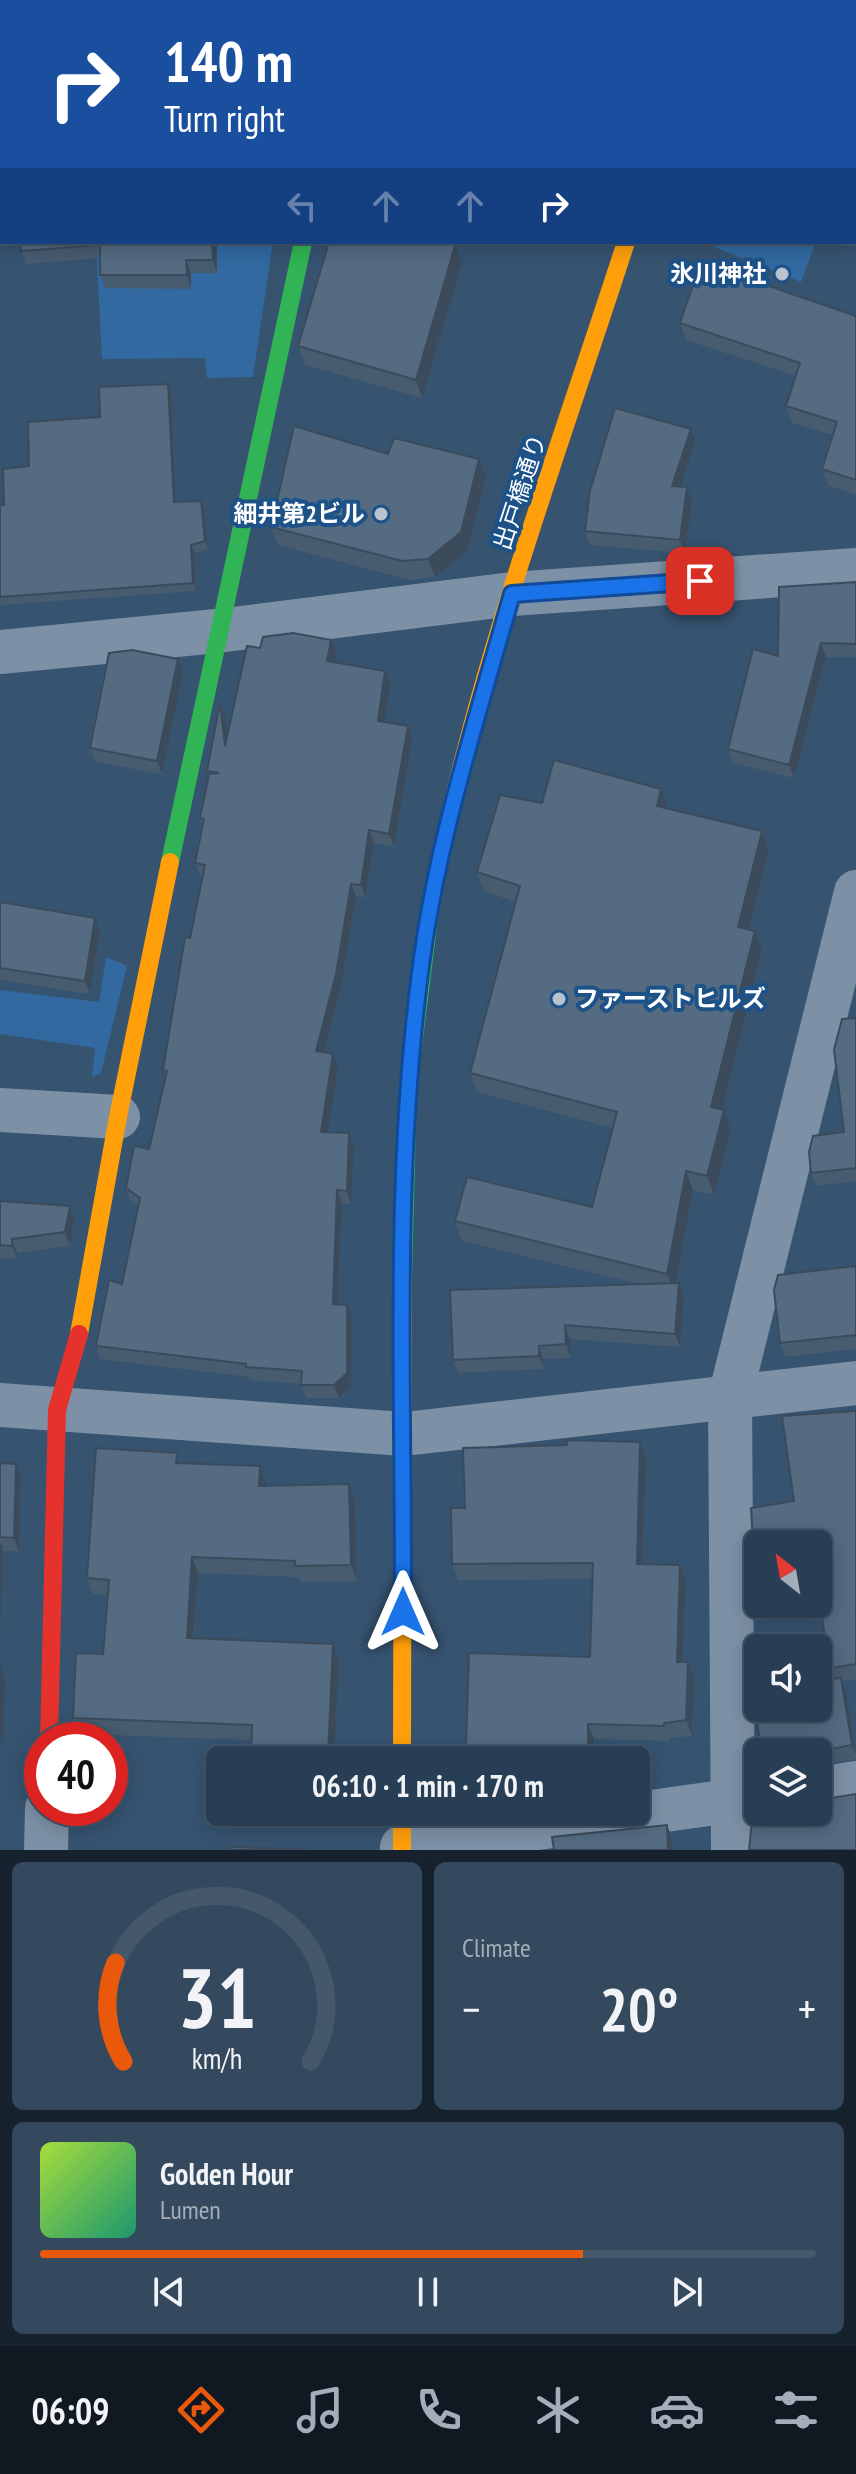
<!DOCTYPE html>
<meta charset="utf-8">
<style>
body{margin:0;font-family:"PT Sans Narrow","Noto Sans JP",sans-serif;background:#34495e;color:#f1f3f6;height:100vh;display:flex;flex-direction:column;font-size:30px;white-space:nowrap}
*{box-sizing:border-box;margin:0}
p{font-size:26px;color:#a5aeb8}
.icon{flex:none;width:44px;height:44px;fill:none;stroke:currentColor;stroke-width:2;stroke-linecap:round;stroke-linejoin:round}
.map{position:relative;height:1850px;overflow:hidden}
.drawer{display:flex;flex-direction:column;gap:12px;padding:12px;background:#16222e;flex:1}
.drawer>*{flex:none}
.top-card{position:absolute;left:0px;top:0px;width:856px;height:244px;box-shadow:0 4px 20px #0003,0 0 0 2px #44576b;background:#1a4fa0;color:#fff;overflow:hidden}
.needle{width:52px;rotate:329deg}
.tools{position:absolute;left:744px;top:1530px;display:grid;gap:16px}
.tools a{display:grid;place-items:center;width:88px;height:88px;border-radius:12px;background:#283e54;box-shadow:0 4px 20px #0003,0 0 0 2px #44576b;font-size:40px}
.speed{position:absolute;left:24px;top:1722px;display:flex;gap:16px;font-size:40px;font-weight:700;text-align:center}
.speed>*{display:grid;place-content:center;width:104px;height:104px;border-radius:50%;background:#283e54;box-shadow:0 4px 20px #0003,0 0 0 2px #44576b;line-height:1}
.speed .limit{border:12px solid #d22;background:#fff;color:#111}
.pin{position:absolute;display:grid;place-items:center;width:68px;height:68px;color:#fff;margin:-34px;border-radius:16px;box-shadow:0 4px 12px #0006}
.me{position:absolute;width:88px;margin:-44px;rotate:0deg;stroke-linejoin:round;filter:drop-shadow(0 0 6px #0008)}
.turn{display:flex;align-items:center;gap:28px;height:168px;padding:0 32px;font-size:36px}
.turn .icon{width:104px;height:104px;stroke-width:2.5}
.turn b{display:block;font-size:56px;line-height:68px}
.lanes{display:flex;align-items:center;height:76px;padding:0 32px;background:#0003;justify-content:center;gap:40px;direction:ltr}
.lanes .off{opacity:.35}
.big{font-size:60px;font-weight:700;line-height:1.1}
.drawer .tile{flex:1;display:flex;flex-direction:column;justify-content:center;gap:12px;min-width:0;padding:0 28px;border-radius:12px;background:#34495e}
.drawer .dial{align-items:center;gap:0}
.dial svg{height:208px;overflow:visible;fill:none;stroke:#44576b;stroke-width:7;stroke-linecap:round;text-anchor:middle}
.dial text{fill:#f1f3f6;stroke:none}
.song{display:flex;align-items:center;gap:24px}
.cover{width:96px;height:96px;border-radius:12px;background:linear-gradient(135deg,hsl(80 70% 55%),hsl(160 70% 35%))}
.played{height:8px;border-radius:4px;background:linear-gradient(90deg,#ea580c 70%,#44576b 70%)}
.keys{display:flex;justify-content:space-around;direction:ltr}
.heat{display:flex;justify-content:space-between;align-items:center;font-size:44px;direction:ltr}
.drawer .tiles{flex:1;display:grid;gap:12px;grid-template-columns:1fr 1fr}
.tile:last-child{grid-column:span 2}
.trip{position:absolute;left:206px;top:1746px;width:444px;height:80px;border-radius:12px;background:#283e54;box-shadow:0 4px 20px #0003,0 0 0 2px #44576b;font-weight:700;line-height:80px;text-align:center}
.tab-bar{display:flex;height:128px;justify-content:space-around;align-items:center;background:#101922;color:#a5aeb8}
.tab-bar .icon{width:56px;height:56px}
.tab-bar .active{color:#ea580c}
.tab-bar b{font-size:36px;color:#f1f3f6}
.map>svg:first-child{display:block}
.green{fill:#3169a0}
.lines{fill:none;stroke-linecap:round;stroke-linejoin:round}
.street{stroke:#7d91a6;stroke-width:44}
.fast{stroke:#30b455;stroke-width:18}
.slow{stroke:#ff9f0a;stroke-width:18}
.jam{stroke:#e5322d;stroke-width:18}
.wall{fill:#485c70}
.shaded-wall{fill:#3b4b5b}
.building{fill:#546b82;stroke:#3b4b5b;stroke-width:2}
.route-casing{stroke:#114b97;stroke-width:20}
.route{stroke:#1a73e8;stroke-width:14}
.poi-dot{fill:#b9c3cd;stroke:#1d5289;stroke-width:3}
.labels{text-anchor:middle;stroke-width:8;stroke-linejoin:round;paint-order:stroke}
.poi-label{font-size:24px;font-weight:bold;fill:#fff;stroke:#1d5289;text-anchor:end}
.street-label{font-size:24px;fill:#fff;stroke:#1d5289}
</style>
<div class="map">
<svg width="856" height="1850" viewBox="0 0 856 1850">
<rect width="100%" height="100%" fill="#365370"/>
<g class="green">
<polygon points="96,242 273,242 253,377 207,378 205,358 102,359"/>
<polygon points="702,242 816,242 801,282"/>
<polygon points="106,957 127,966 101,1073 92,1077 95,1048 0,1034 0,990 99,1002"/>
</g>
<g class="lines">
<g class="street">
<polyline points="354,2 354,0"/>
<polyline points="0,159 2,159"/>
<polyline points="0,652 217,631 512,594 856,570"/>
<polyline points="0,1110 118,1117"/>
<polyline points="0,1405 404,1434 856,1383"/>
<polyline points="818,1789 856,1783"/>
<polyline points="402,1847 758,1797"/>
<polyline points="46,1850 47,1808"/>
<polyline points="733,1850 730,1397 856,892"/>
</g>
<g class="fast">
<polyline points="170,862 303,242"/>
<polyline points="403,1278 408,1086 430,911"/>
</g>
<g class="slow">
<path d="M430 911C471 683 555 462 626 242"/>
<polyline points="79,1334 118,1117 170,862"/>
<polyline points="402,1760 403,1278"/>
<polyline points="402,1812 402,1850"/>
</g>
<g class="jam">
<polyline points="704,0 704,2"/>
<polyline points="49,1740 57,1410 79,1334"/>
</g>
</g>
<g class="wall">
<polygon points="92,0 305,0 305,2 93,2"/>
<polygon points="2,58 2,119 0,119 0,59"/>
<polygon points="21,242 217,242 217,273 191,273 191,289 105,288 100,275 100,258 26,264 21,251"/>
<polygon points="462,264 422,398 305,365 298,346"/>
<polygon points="717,270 752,275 754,281 856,316 856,495 828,485 822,469 833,435 792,423 786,406 796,376 686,340 680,323"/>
<polygon points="171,392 176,501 204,509 208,549 194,553 196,591 0,605 0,505 4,505 29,466 100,417"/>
<polygon points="695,442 681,487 687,487 692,501 685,553 590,545 585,531"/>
<polygon points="388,454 486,477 468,550 435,577 409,580 278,545 271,527"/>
<polygon points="856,582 856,657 826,657 794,778 733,763 728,749 778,656"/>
<polygon points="260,648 336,653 334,662 390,684 384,722 408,726 412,739 394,847 374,843 365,898 356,896 341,987 324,1053 338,1067 328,1132 354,1146 351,1204 342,1203 338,1304 352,1318 351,1386 339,1398 306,1398 301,1384 250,1380 249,1377 100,1359 96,1346 122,1284 138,1206 131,1201 126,1188 149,1149 166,1077 163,1070 203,877 200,876 195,863 202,825 200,818 209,777 207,771 220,703 225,716 227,735"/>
<polygon points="178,659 183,673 162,774 95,762 90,748"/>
<polygon points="661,789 668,808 762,831 769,850 749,930 755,931 762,950 722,1110 724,1110 731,1130 714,1195 693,1190 676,1283 684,1297 680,1347 570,1339 571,1358 543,1359 544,1369 458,1373 453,1360 639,1284 462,1241 455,1221 592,1207 612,1128 477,1092 470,1073 516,902 484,891 477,872 542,803"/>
<polygon points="0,902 95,918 100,931 90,994 0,980"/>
<polygon points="856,1018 856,1181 816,1186 811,1173 844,1132"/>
<polygon points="0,1201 70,1206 74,1219 70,1246 17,1253 17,1259 0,1259"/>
<polygon points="856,1266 856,1349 785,1357 780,1343"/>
<polygon points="856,1411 856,1679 843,1681 846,1691 856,1751 856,1759 818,1766 818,1752 762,1752 752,1692 758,1691 758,1708 818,1708 818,1681 834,1679 830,1668 818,1593 818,1544 758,1544 758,1571 754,1561 751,1508 794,1501 782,1416"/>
<polygon points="640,1442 646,1457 643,1564 686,1580 683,1662 688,1662 694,1677 692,1736 670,1738 670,1741 594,1739 593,1760 472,1760 466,1745 590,1657 592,1579 458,1580 452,1564 465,1508 567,1445"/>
<polygon points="0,1463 21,1477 19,1551 3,1551 0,1641"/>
<polygon points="180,1463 260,1466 266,1482 266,1486 349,1484 355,1500 357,1581 301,1582 299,1577 198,1573 194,1638 333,1644 339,1660 334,1760 251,1760 251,1740 79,1734 73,1718 103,1654 108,1595 93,1594 87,1578"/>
</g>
<g class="shaded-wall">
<polygon points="487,0 498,0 497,2 486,2"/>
<polygon points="212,242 217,242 217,273 213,260"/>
<polygon points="455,246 462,264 422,398 416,380"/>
<polygon points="186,260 191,273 191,289 187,275"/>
<polygon points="168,384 171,392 176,509 174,502"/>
<polygon points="691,429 695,442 677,499 672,486"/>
<polygon points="479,459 486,477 468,550 435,577 428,559"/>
<polygon points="687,487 692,501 685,553 680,540"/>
<polygon points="201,501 204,509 208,549 205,541"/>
<polygon points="191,545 194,553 196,591 193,583"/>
<polygon points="331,640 336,653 332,674 327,661"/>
<polygon points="821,643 826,657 794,778 789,765"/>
<polygon points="178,659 183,673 162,774 157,761"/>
<polygon points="385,671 390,684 383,734 378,721"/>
<polygon points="220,703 225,716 230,758 225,746"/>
<polygon points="408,726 412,739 394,847 389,834"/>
<polygon points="661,789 668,808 657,806"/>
<polygon points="369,830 374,843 365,898 361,885"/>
<polygon points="762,831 769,850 745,946 738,927"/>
<polygon points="351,884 356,896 341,987 321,1064 316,1051"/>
<polygon points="95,918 100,931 90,994 85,981"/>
<polygon points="755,931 762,950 718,1127 711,1107"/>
<polygon points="333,1054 338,1067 326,1145 321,1132"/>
<polygon points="724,1110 731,1130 714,1195 707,1176"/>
<polygon points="349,1133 354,1146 351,1204 347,1191"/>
<polygon points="686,1171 693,1190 674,1293 667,1274"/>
<polygon points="337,1190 342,1203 337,1317 333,1304"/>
<polygon points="70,1206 74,1219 70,1246 65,1232"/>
<polygon points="12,1239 17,1253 17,1259 12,1246"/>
<polygon points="679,1283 684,1297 680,1347 675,1334"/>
<polygon points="347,1305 352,1318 351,1386 339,1398 334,1385"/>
<polygon points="565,1325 570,1339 571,1358 566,1344"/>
<polygon points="539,1346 543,1359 544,1369 539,1356"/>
<polygon points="640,1442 646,1457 642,1579 637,1564"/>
<polygon points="16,1464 21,1477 19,1551 14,1538"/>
<polygon points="260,1466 266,1482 265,1502 259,1486"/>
<polygon points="349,1484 355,1500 357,1581 351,1565"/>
<polygon points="0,1541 3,1551 0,1641"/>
<polygon points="192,1557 198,1573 192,1654 187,1638"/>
<polygon points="680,1565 686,1580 682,1677 677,1662"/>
<polygon points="333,1644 339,1660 334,1760 330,1760 328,1755"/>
<polygon points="688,1662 694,1677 692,1736 686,1720"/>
<polygon points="0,1664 5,1678 3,1743 0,1734"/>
<polygon points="841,1678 846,1691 856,1755 852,1745"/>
<polygon points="588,1724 594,1739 593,1760 592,1760 588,1748"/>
<polygon points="667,1825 672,1838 672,1850 668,1850"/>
</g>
<g class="building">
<polygon points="92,0 266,0 266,2 93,2"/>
<polygon points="406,0 487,0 486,2 406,2"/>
<polygon points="843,0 856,0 856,64 854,62 854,2 841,2"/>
<polygon points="2,58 2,105 0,105 0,59"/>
<polygon points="21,242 212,242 213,260 186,260 187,275 100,275 100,245 21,251"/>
<polygon points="329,242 442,242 455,246 416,380 298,346"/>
<polygon points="700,265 717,270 720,265 752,275 751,280 856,316 856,480 822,469 837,422 786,406 800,363 680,323"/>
<polygon points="168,384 174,502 201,501 205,541 191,545 193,583 0,597 0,505 4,505 3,469 29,466 28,422 100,417 99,387"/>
<polygon points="615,408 691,429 672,486 687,487 680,540 585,531 590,491"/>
<polygon points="294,426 388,454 394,438 479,459 461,532 428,559 402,561 271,527"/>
<polygon points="856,582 856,644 821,643 789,765 728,749 753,649 778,656 779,587"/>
<polygon points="293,633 331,640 327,661 385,671 378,721 408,726 389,834 369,830 361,885 351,884 336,974 316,1051 333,1054 321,1132 349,1133 347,1191 337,1190 333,1304 347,1305 347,1373 334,1385 301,1385 302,1371 246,1367 246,1364 96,1346 109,1280 122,1284 140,1198 126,1188 134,1146 149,1149 167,1071 163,1070 185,937 190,938 205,865 195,863 204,819 200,818 209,774 219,773 207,771 220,703 225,746 247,646 260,648 263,637"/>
<polygon points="132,650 178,659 157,761 90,748 109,653"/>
<polygon points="554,760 661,789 657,806 762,831 738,927 755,931 711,1107 724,1110 707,1176 686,1171 667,1274 455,1221 467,1177 592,1207 617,1112 470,1073 520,886 477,872 500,795 542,803"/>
<polygon points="0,902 95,918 85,981 0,968"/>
<polygon points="856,1018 856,1168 811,1173 809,1152 813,1136 844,1132 834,1050 842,1019"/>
<polygon points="0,1201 70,1206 65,1232 12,1239 12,1246 0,1245"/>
<polygon points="856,1266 856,1335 780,1343 774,1290 778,1275"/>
<polygon points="679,1283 675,1334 565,1325 566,1344 539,1346 539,1356 453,1360 450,1290"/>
<polygon points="856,1411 856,1664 830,1668 818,1593 818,1544 758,1544 758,1560 754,1561 751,1508 794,1501 782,1416"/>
<polygon points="567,1440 640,1442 637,1564 680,1565 677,1662 688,1662 686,1720 664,1723 664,1726 588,1724 588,1748 466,1745 469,1653 590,1657 593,1563 452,1564 451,1508 465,1508 463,1448 567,1445"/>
<polygon points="96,1448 177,1453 176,1463 260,1466 259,1486 349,1484 351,1565 295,1566 295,1561 192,1557 187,1638 333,1644 328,1755 304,1754 304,1760 251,1760 252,1725 73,1718 76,1653 103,1654 109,1580 87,1578"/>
<polygon points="0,1463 16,1464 14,1538 0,1537"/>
<polygon points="841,1678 852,1745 816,1752 762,1752 752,1692 758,1691 758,1708 818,1708 818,1681"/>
<polygon points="856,1794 856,1850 749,1850 753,1811 818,1812 818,1800"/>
<polygon points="667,1825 668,1850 554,1850 552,1837"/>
<polygon points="232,1847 314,1850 232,1850"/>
</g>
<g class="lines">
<defs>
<path id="route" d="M403 1612C404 1394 392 1174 422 958 439 834 478 715 512 594L700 581"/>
</defs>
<use href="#route" class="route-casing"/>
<use href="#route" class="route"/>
</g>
<g class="poi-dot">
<circle cx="782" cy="274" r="8"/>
<circle cx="381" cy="514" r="8"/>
<circle cx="559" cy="999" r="8"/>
</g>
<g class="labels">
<g class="poi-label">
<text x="766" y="282">氷川神社</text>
<text x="365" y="522">細井第2ビル</text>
<text x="575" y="1007" text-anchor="start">ファーストヒルズ</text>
</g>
<g class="street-label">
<text transform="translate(520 492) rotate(-72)" y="8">出戸橋通り</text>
</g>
</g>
</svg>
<div class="tools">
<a><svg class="needle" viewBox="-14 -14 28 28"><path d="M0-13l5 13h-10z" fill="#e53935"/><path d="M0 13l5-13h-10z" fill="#a5aeb8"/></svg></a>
<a><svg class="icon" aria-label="sound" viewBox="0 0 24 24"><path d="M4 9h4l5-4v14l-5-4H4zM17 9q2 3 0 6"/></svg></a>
<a><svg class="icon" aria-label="layers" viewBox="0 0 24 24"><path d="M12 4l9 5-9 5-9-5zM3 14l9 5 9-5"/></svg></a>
</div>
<div class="speed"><div class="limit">40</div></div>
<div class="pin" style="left:700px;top:581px;background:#d93025"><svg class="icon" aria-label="arrive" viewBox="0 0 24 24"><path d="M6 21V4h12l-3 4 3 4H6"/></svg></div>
<svg class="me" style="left:403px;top:1612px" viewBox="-20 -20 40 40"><path d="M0-17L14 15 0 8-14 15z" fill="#1a73e8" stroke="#fff" stroke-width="4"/></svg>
<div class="trip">06:10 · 1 min · 170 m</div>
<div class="top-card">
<div class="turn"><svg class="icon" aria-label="right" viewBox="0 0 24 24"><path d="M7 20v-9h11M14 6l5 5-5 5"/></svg><div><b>140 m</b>Turn right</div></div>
<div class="lanes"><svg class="icon off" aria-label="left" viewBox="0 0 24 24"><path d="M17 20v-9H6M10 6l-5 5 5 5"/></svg><svg class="icon off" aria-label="ahead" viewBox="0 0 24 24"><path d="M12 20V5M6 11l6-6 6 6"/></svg><svg class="icon off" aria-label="ahead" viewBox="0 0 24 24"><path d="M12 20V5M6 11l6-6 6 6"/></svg><svg class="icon" aria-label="right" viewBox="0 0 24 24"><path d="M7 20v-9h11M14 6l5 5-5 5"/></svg></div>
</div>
</div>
<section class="drawer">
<div class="tiles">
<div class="tile dial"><svg viewBox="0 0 100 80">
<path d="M14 69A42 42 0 1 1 86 69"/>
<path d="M14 69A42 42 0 0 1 11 31" stroke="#ea580c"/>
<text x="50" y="56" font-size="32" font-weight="700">31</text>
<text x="50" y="72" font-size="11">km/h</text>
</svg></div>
<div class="tile"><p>Climate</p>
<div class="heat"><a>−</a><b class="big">20°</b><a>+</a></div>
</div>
<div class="tile">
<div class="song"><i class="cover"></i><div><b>Golden Hour</b><p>Lumen</p></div></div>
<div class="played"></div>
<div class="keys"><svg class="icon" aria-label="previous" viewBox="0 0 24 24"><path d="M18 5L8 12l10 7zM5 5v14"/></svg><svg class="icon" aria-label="pause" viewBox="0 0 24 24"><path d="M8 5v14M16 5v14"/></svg><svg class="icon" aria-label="next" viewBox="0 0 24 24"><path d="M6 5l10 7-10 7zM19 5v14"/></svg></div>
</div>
</div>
</section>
<nav class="tab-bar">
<b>06:09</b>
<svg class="icon active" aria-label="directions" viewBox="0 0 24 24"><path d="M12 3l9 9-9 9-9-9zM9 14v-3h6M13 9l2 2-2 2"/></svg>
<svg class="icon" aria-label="music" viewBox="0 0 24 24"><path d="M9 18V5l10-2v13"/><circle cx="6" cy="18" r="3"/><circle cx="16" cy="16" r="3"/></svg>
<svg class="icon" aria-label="phone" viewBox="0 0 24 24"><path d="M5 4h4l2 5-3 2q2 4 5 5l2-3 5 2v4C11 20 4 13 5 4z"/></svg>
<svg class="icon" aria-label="climate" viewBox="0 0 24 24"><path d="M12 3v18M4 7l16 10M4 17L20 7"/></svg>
<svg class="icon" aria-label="car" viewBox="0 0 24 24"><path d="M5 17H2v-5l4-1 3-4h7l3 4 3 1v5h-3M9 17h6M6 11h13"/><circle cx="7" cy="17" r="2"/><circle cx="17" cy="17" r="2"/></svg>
<svg class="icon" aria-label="filters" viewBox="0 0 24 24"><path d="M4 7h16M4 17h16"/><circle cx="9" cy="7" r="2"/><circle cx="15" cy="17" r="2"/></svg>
</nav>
